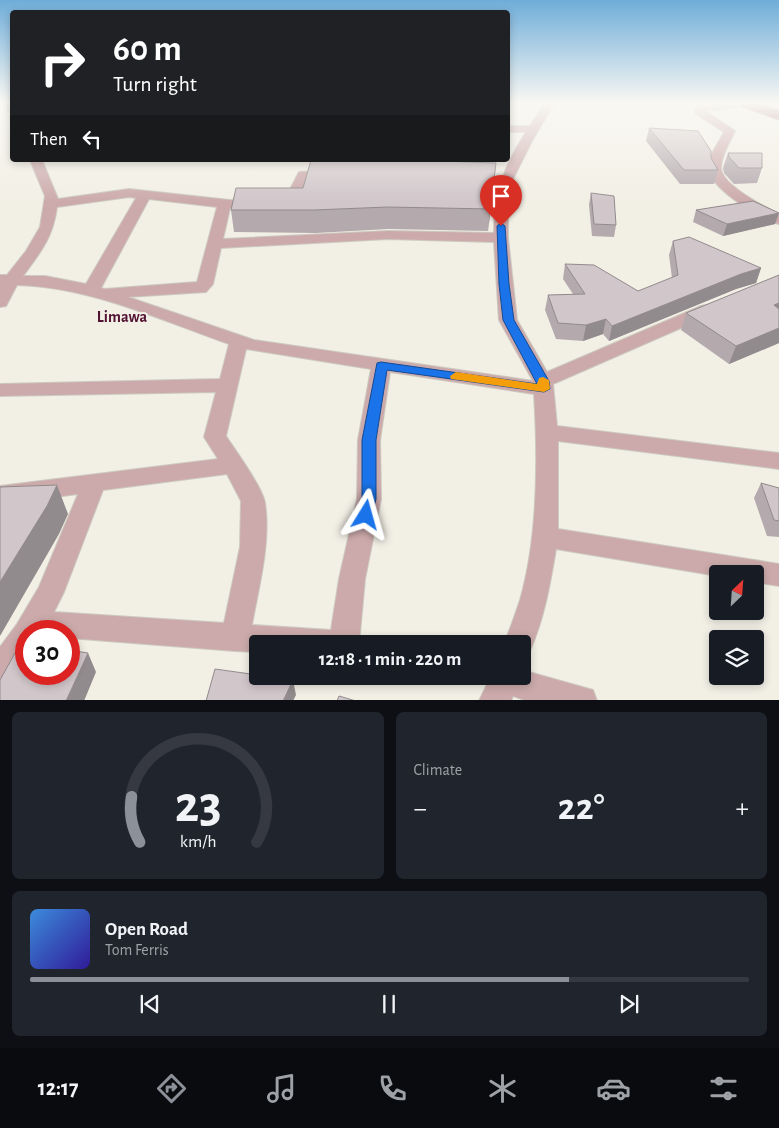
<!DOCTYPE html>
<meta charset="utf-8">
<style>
body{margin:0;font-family:"Alegreya Sans",sans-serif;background:#20242c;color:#f1f3f6;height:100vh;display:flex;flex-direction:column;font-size:19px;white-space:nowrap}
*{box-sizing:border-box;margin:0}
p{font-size:16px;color:#9ea1a6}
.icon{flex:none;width:28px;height:28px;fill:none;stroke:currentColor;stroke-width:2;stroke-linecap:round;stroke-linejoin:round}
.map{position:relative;height:700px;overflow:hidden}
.sheet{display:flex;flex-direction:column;gap:12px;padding:12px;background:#0d0f14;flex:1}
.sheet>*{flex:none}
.hud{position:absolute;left:10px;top:10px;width:500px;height:152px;border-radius:5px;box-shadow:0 2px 8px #0003;background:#202124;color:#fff;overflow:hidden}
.needle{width:32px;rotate:25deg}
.controls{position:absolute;left:709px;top:565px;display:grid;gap:10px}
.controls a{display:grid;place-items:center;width:55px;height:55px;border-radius:5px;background:#171b24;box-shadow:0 2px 8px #0003;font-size:25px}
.speed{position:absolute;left:15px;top:620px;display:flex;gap:10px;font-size:25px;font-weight:700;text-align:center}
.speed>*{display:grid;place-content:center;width:65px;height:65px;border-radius:50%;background:#171b24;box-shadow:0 2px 8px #0003;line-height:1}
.speed .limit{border:8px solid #d22;background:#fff;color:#111}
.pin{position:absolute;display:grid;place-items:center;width:42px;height:42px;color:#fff;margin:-51px -21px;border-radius:50% 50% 50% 0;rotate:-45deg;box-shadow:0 0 5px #0007}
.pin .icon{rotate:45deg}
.me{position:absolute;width:55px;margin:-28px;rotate:8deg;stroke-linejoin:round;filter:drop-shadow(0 0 4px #0008)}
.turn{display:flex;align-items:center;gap:18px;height:105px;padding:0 20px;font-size:22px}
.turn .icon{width:65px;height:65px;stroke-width:2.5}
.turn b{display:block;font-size:35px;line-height:42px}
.then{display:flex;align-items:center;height:48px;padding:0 20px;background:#0003;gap:10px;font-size:19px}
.big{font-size:38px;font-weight:700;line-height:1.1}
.sheet .tile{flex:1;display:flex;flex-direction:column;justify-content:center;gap:8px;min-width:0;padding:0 18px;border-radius:8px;background:#20242c}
.sheet .dial{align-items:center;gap:0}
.dial svg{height:130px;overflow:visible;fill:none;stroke:#363941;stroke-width:7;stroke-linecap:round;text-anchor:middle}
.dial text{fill:#f1f3f6;stroke:none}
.song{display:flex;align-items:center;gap:15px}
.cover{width:60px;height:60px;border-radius:8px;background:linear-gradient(135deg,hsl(210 70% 55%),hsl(250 70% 35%))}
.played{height:5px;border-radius:2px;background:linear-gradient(90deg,#8c9099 75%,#363941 75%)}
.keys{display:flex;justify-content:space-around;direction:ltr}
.heat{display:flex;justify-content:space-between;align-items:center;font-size:28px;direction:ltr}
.sheet .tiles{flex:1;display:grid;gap:12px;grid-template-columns:1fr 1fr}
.tile:last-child{grid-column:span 2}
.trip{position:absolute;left:249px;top:635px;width:282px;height:50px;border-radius:5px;background:#171b24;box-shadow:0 2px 8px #0003;font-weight:700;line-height:50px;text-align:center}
.menu{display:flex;height:80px;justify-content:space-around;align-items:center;background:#090b0e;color:#9ea1a6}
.menu .icon{width:35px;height:35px}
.menu .on{color:#8c9099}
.menu b{font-size:22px;color:#f1f3f6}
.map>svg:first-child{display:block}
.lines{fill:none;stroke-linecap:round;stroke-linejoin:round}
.minor-casing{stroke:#cdcac1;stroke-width:2}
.trunk-casing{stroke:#cdcac1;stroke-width:2}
.minor{fill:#ccaaab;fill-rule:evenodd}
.trunk{fill:#a26468;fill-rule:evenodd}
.wall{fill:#b4aaae}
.shaded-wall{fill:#928b8d}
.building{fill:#d1c6ca;stroke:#928b8d}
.route{fill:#1a73e8;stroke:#114b97}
.slow{fill:#f59e0b}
.labels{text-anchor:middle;stroke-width:4;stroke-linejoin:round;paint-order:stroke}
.neighbourhood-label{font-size:16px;font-weight:bold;fill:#531333;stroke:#f2efe5}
</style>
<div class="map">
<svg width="779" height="701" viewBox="0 0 779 701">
<rect width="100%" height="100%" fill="#f2efe5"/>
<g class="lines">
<defs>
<g id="minor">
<polygon points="5,104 12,104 12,112 8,111"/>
<path d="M544 104H554L532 141 513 179 508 214V238L517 320 547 372 701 306 707 305 713 306 716 310 713 314 553 384 557 426 779 453V469L558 441V529L779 564V586L755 582V574H718V576L556 549C550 585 544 620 529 653L522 656V644H504C510 629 515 615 520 600 538 538 538 458 534 394L390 372 380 440 381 499 365 579 359 644H258V652L235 651 69 638V631H26V659L11 683 0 687V647L17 624 39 587 78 494 0 504V486L218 459 204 437 216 392 0 396V384L220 379 229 344C160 320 91 287 17 285L6 306 0 307V275H7L26 251 40 227 45 196 30 160H42L58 199 129 189 239 201 277 200 287 195 299 172 331 170 337 174 331 178 307 179C303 186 302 194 296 200 285 213 247 209 230 208L223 239 388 231 494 233C494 193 504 166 526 132H508V126H530ZM129 197 136 198 86 284 45 276H23C41 252 53 237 57 207ZM149 199 217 207 197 282 105 289 101 288ZM388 239 494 242 499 320 533 381 254 340 128 297 206 292 213 284 221 248ZM246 349 371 369 358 440 357 499 339 579 331 630 252 625C259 585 271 543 265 503 263 488 235 450 226 436ZM227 474 241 501 240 547 224 623 54 612 64 592 103 490Z"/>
<path d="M717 104H743L738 107 706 111 735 131C730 142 722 154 721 167 720 184 765 207 779 214V224C762 220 713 190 709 171 706 158 719 143 724 132L696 114 694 109 699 106Z"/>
<polygon points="522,670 593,690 597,701 527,701 513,696 511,701 479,701 491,676 522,676"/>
</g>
<polygon id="trunk" points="740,104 760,104 779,110 779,120 742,107"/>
</defs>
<use href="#minor" class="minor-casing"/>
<use href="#trunk" class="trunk-casing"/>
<use href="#minor" class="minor"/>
<use href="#trunk" class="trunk"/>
</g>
<g class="wall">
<polygon points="649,128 711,158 718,170 714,184 680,184 646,141"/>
<polygon points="728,153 762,168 757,183 734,184 724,173 723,168"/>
<polygon points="496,163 488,231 388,229 316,233 234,232 231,210 303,188"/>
<polygon points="591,193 616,225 614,237 592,236 589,205"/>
<polygon points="696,210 775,224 723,236 693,222"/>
<polygon points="673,241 761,268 756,283 736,289 609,341 603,334 583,341 556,339 545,310 548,295 573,294 563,279 565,264 638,291 672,278 669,255"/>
<polygon points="779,275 779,343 729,364 681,330 686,313"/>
<polygon points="761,483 779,488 779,537 767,536 754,498"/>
</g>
<g class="shaded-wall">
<polygon points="496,163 494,184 488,231 490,209"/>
<polygon points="779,213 775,224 723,236 727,224"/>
<polygon points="761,268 756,283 736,289 609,341 612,326 741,274"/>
<polygon points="779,303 779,319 774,305"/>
<polygon points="606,319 603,334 583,341 586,325"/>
<polygon points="779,328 779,343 729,364 736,346"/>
<polygon points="57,485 68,514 59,534 0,636 0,582"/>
<polygon points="88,653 96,672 84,701 66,701"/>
<polygon points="293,680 296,695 293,701 283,701"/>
</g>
<g class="building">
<polygon points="649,128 698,131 711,151 711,158 718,170 684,170"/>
<polygon points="728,153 762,153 762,168 739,168 729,157"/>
<polygon points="311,160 413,160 496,163 490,209 388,207 314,210 231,210 236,188 303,188"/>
<polygon points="591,193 614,196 616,225 594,224"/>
<polygon points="753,201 779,213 727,224 696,210"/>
<polygon points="689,237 761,268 741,274 612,326 606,319 586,325 558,323 548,295 585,294 565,264 594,265 638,291 678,275 673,241"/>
<polygon points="779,275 779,303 774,305 779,309 779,328 736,346 686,313"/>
<polygon points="761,483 779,488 779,521 774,520"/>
<polygon points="57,485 47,506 0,582 0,487"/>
<polygon points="20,644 26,645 26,674 69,674 69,650 88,653 66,701 0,701 0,680"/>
<polygon points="215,669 258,675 258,676 268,676 293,680 283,701 206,701"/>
<polygon points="339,696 356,701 337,701"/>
</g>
<linearGradient id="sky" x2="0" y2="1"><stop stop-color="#6fadd9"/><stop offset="0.51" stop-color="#f9f8f3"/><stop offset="1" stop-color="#f9f8f3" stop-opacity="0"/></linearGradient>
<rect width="779" height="202" fill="url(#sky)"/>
<polygon class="route" points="501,223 505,226 509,284 514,320 549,381 550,389 544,392 387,370 376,440 376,499 371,519 366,521 360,519 358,515 362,499 362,440 377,363 381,362 537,384 503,320 499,284 497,226"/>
<polygon class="slow" points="456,372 537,384 539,378 543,377 549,380 550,389 544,392 451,379 450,376"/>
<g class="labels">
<g class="neighbourhood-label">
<text x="122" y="322">Limawa</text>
</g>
</g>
</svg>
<div class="controls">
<a><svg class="needle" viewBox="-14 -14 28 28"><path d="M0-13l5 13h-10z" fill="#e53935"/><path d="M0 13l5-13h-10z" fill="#9ea1a6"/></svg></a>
<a><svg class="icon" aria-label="layers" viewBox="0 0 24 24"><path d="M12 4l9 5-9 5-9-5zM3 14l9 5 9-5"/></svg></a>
</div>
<div class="speed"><div class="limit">30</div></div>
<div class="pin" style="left:501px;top:226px;background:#d93025"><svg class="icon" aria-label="arrive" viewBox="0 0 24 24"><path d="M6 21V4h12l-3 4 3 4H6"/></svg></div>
<svg class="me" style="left:366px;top:515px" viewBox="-20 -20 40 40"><path d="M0-17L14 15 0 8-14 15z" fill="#1a73e8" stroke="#fff" stroke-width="4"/></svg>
<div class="trip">12:18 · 1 min · 220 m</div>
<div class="hud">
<div class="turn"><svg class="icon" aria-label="right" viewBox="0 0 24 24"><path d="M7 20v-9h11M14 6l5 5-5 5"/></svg><div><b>60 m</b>Turn right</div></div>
<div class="then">Then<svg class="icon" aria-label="left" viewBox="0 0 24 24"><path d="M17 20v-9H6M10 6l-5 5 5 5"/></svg></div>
</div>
</div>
<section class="sheet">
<div class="tiles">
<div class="tile dial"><svg viewBox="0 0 100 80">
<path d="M14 69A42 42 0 1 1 86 69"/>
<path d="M14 69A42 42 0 0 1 9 41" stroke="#8c9099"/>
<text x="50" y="56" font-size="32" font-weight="700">23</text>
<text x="50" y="72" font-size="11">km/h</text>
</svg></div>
<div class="tile"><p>Climate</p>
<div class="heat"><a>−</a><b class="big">22°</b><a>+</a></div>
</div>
<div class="tile">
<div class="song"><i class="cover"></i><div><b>Open Road</b><p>Tom Ferris</p></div></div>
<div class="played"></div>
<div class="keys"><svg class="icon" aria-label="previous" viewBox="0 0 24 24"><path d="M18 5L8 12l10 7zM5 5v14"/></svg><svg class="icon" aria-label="pause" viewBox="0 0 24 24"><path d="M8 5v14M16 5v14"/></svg><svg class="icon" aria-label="next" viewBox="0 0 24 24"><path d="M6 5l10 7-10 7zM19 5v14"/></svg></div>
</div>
</div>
</section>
<nav class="menu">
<b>12:17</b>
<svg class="icon on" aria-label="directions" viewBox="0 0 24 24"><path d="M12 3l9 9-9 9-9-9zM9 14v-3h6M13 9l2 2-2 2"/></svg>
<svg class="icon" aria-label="music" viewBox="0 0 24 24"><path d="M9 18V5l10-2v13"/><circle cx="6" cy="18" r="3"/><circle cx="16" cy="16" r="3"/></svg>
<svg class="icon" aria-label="phone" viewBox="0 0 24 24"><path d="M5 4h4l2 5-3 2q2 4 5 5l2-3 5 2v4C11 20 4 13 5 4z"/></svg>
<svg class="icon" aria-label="climate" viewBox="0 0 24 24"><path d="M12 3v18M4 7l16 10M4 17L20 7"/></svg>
<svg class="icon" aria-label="car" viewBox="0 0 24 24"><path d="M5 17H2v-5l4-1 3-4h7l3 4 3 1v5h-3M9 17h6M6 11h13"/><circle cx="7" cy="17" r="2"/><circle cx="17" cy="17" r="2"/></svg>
<svg class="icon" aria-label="filters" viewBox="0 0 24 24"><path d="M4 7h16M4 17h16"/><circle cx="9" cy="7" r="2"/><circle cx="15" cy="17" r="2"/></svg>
</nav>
